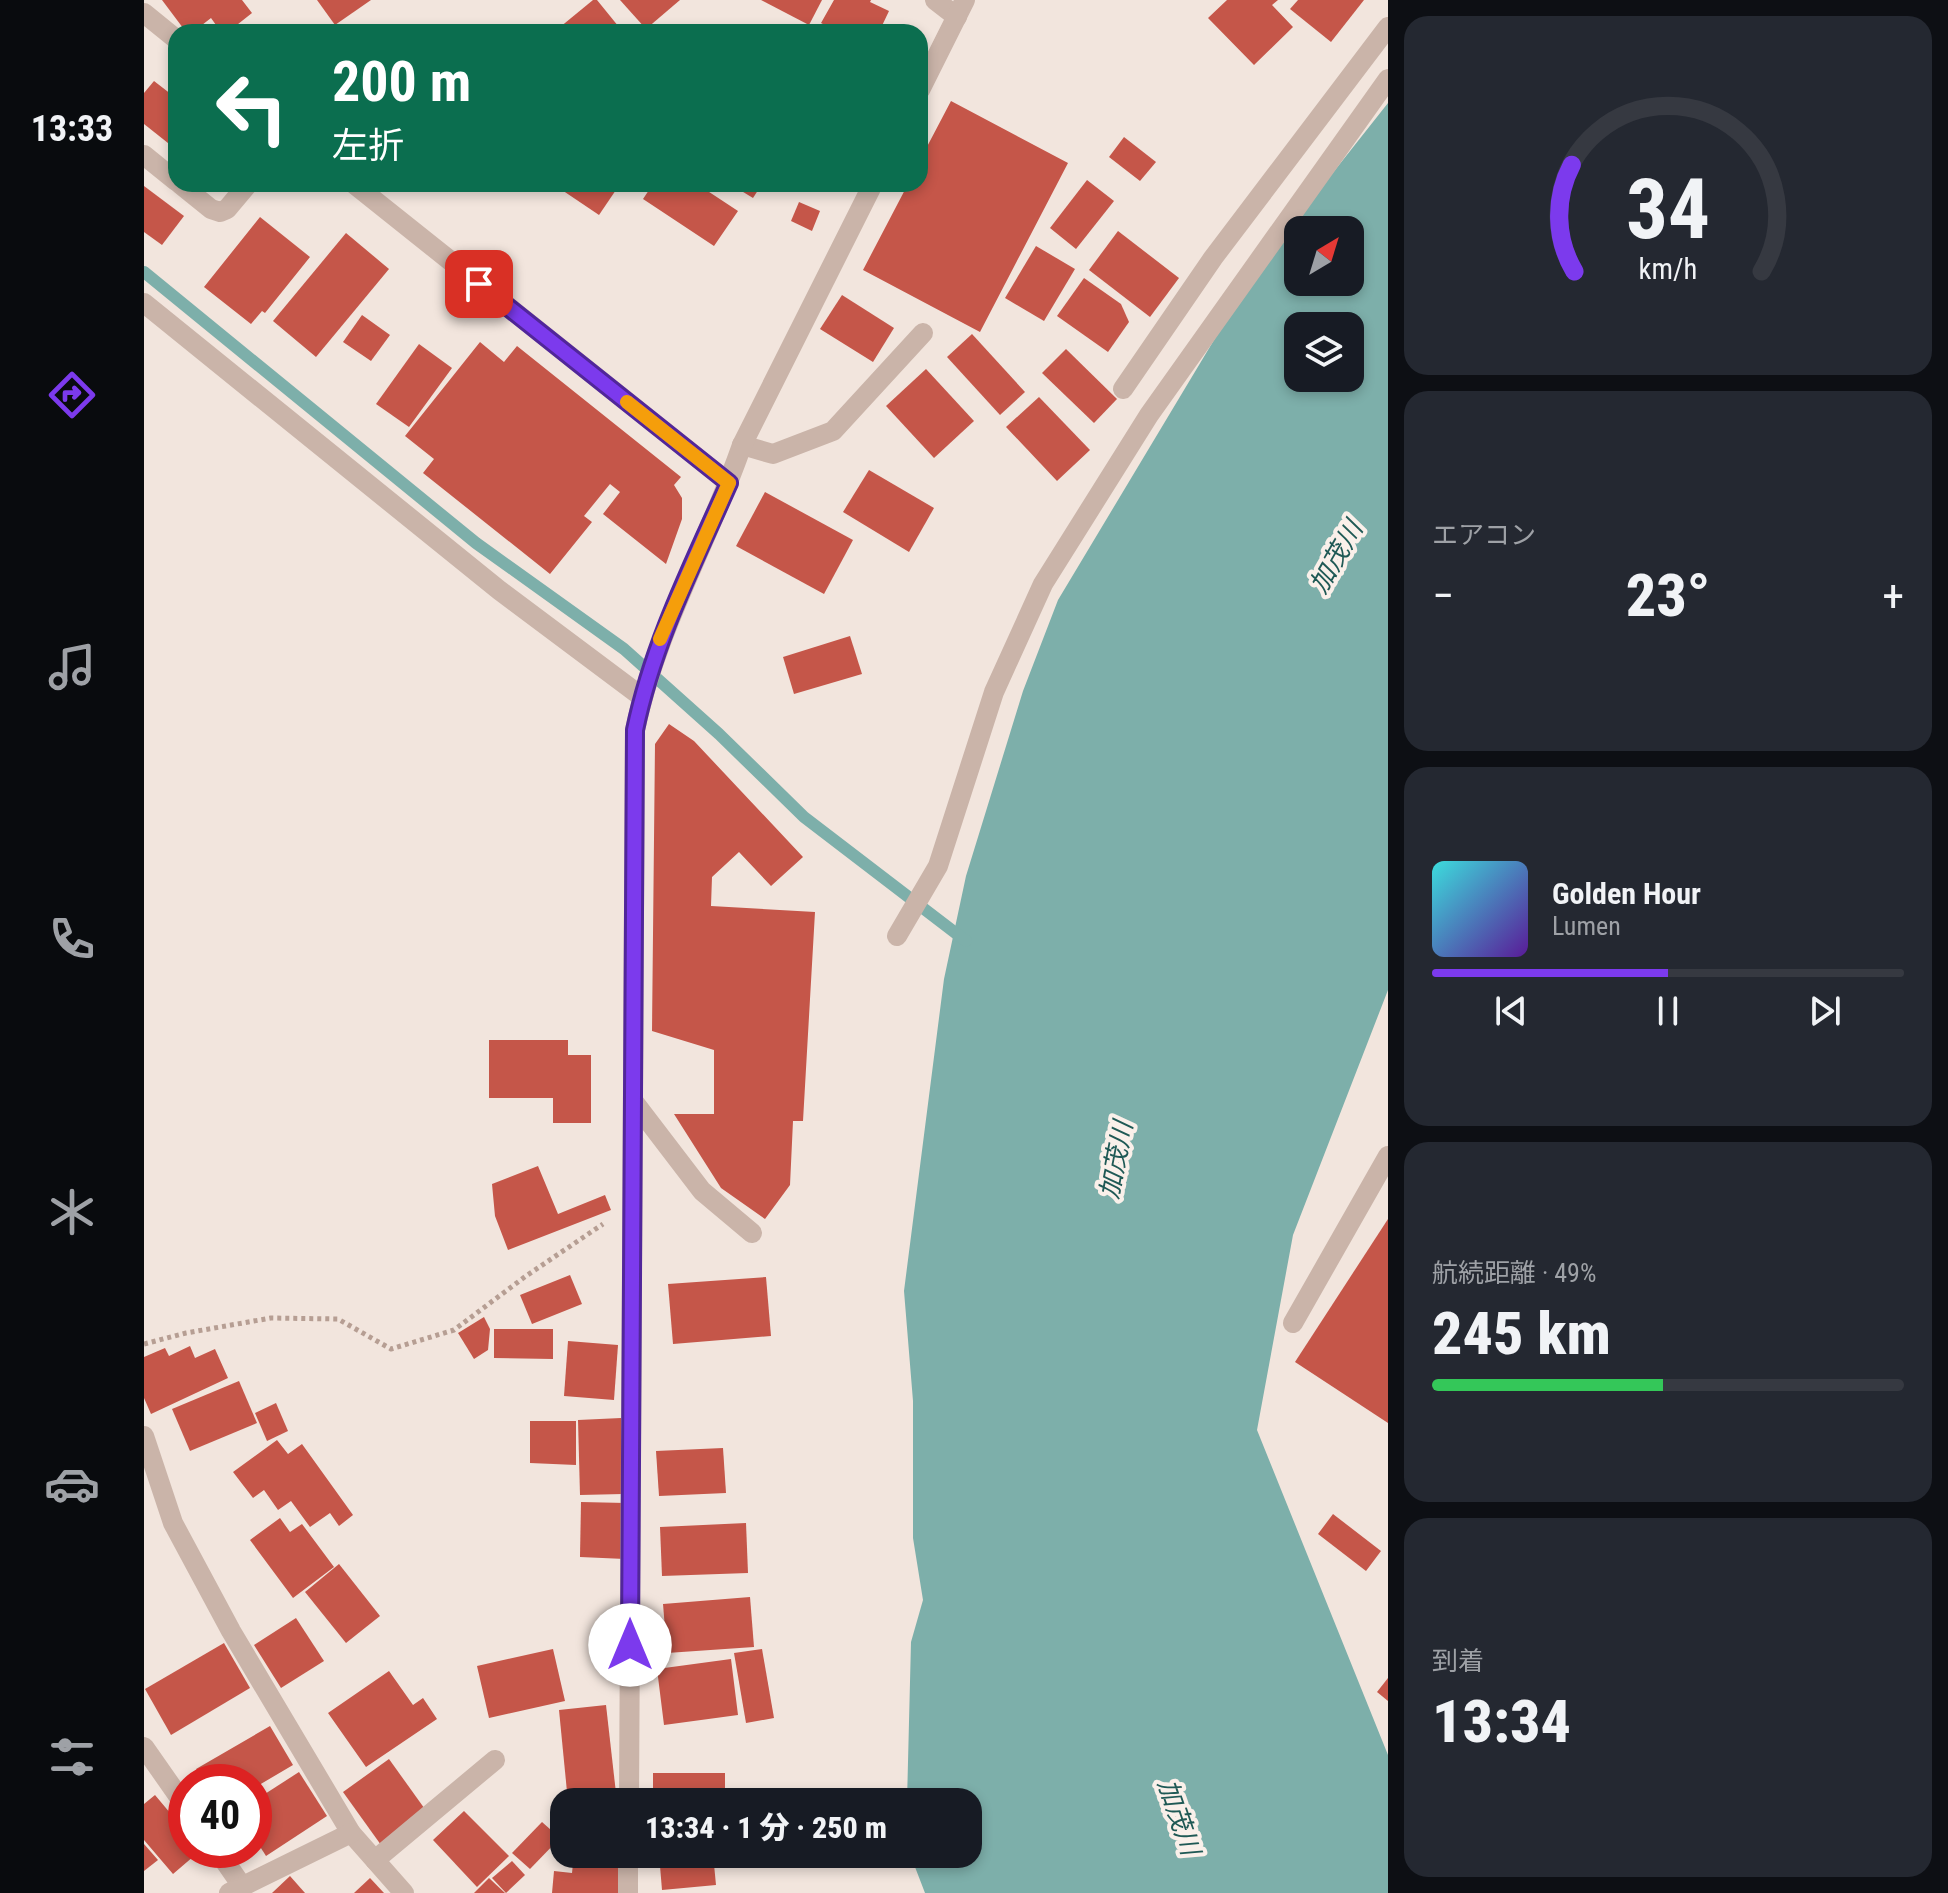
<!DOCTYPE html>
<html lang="ja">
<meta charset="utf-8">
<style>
body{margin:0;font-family:"Roboto Condensed","Noto Sans JP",sans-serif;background:#242831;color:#f1f3f6;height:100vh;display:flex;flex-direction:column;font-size:30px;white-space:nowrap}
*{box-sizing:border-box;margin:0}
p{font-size:26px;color:#9ea1a6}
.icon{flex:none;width:44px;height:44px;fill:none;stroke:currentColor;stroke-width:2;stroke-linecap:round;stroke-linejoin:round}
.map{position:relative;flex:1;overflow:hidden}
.panel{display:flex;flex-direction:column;gap:16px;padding:16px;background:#0d0f14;width:560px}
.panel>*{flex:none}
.guide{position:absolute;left:24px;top:24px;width:760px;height:168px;border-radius:24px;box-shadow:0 4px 12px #0003;background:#0b6e4f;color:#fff;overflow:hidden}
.needle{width:52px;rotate:38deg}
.buttons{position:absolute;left:1140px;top:216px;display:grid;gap:16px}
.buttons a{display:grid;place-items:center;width:80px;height:80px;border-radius:16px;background:#171b24;box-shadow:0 4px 12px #0003;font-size:40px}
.speed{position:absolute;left:24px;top:1764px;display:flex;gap:16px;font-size:40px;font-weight:700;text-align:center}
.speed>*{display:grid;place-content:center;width:104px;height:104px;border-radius:50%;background:#171b24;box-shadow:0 4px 12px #0003;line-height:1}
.speed .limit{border:12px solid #d22;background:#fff;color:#111}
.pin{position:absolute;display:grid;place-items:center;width:68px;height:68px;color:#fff;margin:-34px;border-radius:16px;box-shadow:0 4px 12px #0006}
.me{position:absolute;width:88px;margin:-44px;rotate:0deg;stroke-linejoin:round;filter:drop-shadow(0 0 6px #0008)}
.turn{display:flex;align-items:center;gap:28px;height:168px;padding:0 32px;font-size:36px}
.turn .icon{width:104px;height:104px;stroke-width:2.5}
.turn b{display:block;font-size:56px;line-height:68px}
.big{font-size:60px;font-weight:800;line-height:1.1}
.panel .widget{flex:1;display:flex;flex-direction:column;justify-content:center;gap:12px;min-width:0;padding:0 28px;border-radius:24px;background:#242831}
.panel .dial{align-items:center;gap:0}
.dial svg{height:208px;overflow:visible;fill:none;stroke:#363941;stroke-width:7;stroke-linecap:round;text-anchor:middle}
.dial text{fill:#f1f3f6;stroke:none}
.song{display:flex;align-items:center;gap:24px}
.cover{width:96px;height:96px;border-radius:12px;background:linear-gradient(135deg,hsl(180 70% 55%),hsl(270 70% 35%))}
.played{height:8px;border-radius:4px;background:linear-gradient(90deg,#7c3aed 50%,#363941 50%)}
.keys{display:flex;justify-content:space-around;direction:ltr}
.heat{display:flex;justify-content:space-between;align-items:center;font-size:44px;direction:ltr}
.charge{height:12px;border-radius:6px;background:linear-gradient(90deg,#34c759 49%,#363941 0)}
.trip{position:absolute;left:406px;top:1788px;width:432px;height:80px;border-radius:24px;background:#171b24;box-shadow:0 4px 12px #0003;font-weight:800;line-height:80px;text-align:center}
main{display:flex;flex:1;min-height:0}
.tab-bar{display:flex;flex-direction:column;width:144px;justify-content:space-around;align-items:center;background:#090b0e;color:#9ea1a6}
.tab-bar .icon{width:56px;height:56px}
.tab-bar .on{color:#7c3aed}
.tab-bar b{font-size:36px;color:#f1f3f6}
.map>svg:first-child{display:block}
.water{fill:#7dafaa;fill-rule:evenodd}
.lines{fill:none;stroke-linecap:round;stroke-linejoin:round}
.stream{stroke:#7dafaa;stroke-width:12}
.building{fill:#c55649}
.path{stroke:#b69e93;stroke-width:5;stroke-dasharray:4 4;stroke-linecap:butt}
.service{stroke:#cab4a9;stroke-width:20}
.minor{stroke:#cab4a9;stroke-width:20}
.tertiary{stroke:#cab4a9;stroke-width:20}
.route-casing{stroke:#51269a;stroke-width:20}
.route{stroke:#7c3aed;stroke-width:14}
.slow{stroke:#f59e0b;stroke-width:14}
.labels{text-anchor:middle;stroke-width:8;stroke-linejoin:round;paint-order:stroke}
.water-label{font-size:26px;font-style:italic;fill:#1f5955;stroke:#faf0ea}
</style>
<main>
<nav class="tab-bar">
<b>13:33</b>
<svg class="icon on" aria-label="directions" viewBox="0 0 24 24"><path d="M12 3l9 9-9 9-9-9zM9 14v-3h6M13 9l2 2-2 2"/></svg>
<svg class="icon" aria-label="music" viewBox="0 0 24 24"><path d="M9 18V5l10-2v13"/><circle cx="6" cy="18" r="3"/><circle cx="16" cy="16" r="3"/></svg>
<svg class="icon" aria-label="phone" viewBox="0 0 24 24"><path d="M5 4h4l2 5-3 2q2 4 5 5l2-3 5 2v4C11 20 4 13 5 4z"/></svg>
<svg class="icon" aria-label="climate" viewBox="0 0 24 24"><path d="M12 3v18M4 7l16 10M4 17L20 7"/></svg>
<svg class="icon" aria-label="car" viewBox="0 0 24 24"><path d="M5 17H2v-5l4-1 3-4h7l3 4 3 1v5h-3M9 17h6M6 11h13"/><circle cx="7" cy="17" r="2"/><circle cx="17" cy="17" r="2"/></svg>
<svg class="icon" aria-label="filters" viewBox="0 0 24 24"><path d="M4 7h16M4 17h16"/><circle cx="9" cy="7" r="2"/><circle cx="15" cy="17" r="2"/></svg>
</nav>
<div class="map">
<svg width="1244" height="1893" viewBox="0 0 1244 1893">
<rect width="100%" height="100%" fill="#f2e5dd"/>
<path class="water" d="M1244 103V990L1149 1235 1113 1430 1244 1755V1893H781L766 1854H824V1802H763L767 1642 779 1600 769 1538V1401L760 1291 800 979 822 876 879 691 914 600 1112 270ZM1154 230H1206V282H1154ZM1154 326H1206V378H1154Z"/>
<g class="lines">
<polyline class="stream" points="0,272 332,543 480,649 575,734 660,817 822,941"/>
</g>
<g class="building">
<polygon points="18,0 98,0 108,13 84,32 77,32 67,18 49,32 42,32"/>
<polygon points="173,0 227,0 191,25"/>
<polygon points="449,0 453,0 479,32 410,32"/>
<polygon points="476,0 536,0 502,29"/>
<polygon points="617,0 678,0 665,25"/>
<polygon points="690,0 727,0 726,2 745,11 735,32 694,32 677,23"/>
<polygon points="1083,0 1134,0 1128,5 1149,27 1110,65 1064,18"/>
<polygon points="1154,0 1220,0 1187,42 1146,9"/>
<polygon points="10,81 32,98 32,143 29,147 0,124 0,93"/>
<polygon points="807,101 924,163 836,332 719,270 764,184 776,184 776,160"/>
<polygon points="980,137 1012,162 996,181 965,157"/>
<polygon points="943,180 970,201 932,249 906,228"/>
<polygon points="409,184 476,184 455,215"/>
<polygon points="509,184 534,184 545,191 549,184 553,184 594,211 570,246 499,199"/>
<polygon points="586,184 618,184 609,198"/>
<polygon points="0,186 40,216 18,245 0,232"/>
<polygon points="655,202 676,211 668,231 647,221"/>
<polygon points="116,217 166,257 121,313 118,311 107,324 60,287"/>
<polygon points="974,231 1035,278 1006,317 945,270"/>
<polygon points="202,233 245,269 172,357 129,321"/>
<polygon points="892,246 931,269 900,321 861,298"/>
<polygon points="940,278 977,304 985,322 964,352 913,316"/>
<polygon points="698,295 750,328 729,362 676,329"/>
<polygon points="218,315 246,335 227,361 199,342"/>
<polygon points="828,334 881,392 856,415 803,357"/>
<polygon points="336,342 360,362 373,346 537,477 530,485 538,498 538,519 522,564 459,514 476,492 466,484 440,516 448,522 406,574 279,473 290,459 261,436"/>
<polygon points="275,344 308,368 265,427 232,404"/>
<polygon points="922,349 973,399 950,423 898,373"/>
<polygon points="782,369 830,421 790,458 742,406"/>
<polygon points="895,397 946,450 913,481 862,427"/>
<polygon points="725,470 790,508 765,552 699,512"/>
<polygon points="621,492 709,540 680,594 592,546"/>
<polygon points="706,636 718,674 650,694 639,657"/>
<polygon points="525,724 550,741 659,857 627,886 595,852 568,877 567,906 671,912 659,1121 649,1121 646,1185 621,1219 577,1188 530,1114 570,1114 570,1050 508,1031 511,744"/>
<polygon points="345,1040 424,1040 424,1055 447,1055 447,1123 409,1123 409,1098 345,1098"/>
<polygon points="394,1166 414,1214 461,1195 467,1210 364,1250 351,1216 348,1184"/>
<polygon points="1244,1219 1244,1423 1151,1362"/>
<polygon points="426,1275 438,1304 388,1324 376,1295"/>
<polygon points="622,1277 627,1336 529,1344 524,1284"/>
<polygon points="340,1317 346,1329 344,1350 330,1359 314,1333"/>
<polygon points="350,1329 409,1329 409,1359 350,1358"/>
<polygon points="424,1341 474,1345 470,1400 420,1396"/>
<polygon points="46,1346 51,1358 71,1349 84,1378 7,1414 0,1398 0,1357 21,1348 25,1356"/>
<polygon points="95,1381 113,1423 46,1451 28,1409"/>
<polygon points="132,1403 144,1431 123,1441 111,1413"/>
<polygon points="477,1418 479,1494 436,1495 434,1420"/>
<polygon points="386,1421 432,1421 432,1465 386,1463"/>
<polygon points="133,1440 144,1454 158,1444 209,1515 195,1526 186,1513 166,1527 147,1501 134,1510 120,1490 109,1498 89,1472"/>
<polygon points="579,1448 582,1493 515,1496 512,1451"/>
<polygon points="437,1502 482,1503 481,1559 436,1557"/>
<polygon points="1189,1514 1237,1551 1222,1571 1174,1534"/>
<polygon points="136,1518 146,1532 158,1524 190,1567 149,1598 106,1540"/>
<polygon points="602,1523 604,1573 518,1576 516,1527"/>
<polygon points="195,1564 236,1616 202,1643 161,1592"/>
<polygon points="606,1597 610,1647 523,1653 519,1604"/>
<polygon points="152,1618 180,1661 137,1688 110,1645"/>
<polygon points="80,1643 106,1688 27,1735 1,1689"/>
<polygon points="409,1649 421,1701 345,1718 333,1666"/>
<polygon points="618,1649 630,1718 602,1723 590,1653"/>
<polygon points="587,1659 594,1715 520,1725 513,1669"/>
<polygon points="245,1671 269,1705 279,1698 293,1719 222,1767 184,1713"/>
<polygon points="1244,1678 1244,1701 1233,1692"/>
<polygon points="462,1705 473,1802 424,1802 415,1710"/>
<polygon points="126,1726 149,1765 110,1788 110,1782 60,1782 52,1769"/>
<polygon points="245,1759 283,1812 237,1845 199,1792"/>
<polygon points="155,1772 183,1816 122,1856 110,1837 110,1801"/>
<rect x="509" y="1773" width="72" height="29"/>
<polygon points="11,1795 42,1832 42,1850 57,1850 29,1874 0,1840 0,1804"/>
<polygon points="320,1811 365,1856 333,1887 289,1840"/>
<polygon points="398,1822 416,1838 386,1869 368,1853"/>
<polygon points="0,1844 14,1860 0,1871"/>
<polygon points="430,1854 478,1854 475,1893 408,1893 410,1871 428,1873"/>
<polygon points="515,1854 569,1854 572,1885 518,1890"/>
<polygon points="368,1861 381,1875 362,1893 348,1878"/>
<polygon points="146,1876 161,1893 128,1893"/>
<polygon points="226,1878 240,1893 210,1893"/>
<polygon points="345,1878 361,1893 330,1893"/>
</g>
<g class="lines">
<polyline class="path" points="0,1344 42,1333 127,1318 194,1319 247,1349 310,1330 382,1276 459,1224"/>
<polyline class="service" points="1149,1323 1244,1156"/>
<g class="minor">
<polyline points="791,0 813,17"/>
<polyline points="0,13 32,39"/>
<polyline points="0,155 32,181"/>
<polyline points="36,184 67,209 76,212 83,209 104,184"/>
<polyline points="210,184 585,483"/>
<polyline points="0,303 355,590 498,697"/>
<polyline points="979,389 1069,258 1244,27"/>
<polyline points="598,445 629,454 689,431 779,333"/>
<polyline points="753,936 794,866 850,692 899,584 1005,415 1244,79"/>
<polyline points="490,1102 558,1191 608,1233"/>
<polyline points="0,1436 29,1523 87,1631 207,1833 260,1893"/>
<polyline points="0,1747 42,1807"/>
<polyline points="73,1850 98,1886"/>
<polyline points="231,1860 351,1760"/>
<polyline points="85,1893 207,1833"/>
</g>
<g class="tertiary">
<polyline points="776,90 821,0"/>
<path d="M485 1802 491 730C512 629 565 541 598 445L729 184"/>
<polyline points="484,1893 484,1854"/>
</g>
</g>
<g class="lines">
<defs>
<path id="route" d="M335 284 585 483C549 564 509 643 491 730L486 1645"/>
</defs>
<use href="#route" class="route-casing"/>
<use href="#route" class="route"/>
<polyline class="slow" points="483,402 585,483 516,639"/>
</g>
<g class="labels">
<g class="water-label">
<text transform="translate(1192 557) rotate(-60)" y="9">加茂川</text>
<text transform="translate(972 1160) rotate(-79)" y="9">加茂川</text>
<text transform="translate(1035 1817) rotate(71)" y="9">加茂川</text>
</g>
</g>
</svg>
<div class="buttons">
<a><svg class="needle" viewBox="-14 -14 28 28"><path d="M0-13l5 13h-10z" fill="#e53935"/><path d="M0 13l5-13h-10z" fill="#9ea1a6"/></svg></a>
<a><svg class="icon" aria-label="layers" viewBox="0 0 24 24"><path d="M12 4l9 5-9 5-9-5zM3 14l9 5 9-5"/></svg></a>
</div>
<div class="speed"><div class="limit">40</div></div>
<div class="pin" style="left:335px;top:284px;background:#d93025"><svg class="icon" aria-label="arrive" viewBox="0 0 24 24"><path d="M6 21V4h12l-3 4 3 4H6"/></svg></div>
<svg class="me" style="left:486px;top:1645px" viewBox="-20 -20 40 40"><circle r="19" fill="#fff"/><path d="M0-13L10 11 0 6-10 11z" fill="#7c3aed"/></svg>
<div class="trip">13:34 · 1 分 · 250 m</div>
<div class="guide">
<div class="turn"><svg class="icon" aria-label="left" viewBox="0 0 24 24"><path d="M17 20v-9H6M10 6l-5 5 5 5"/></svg><div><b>200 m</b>左折</div></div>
</div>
</div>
<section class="panel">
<div class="widget dial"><svg viewBox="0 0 100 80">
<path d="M14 69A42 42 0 1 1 86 69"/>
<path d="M14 69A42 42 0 0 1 13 28" stroke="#7c3aed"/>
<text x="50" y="56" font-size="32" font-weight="700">34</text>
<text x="50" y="72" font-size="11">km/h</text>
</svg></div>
<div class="widget"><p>エアコン</p>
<div class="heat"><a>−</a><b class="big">23°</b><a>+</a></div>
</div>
<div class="widget">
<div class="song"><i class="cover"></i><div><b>Golden Hour</b><p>Lumen</p></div></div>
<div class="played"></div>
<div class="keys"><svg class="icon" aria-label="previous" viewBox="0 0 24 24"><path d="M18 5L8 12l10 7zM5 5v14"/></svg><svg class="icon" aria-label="pause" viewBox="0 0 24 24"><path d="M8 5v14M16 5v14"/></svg><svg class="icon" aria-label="next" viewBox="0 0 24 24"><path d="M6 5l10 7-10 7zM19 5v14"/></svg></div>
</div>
<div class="widget"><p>航続距離 · 49%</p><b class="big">245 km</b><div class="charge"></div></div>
<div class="widget"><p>到着</p><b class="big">13:34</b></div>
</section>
</main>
